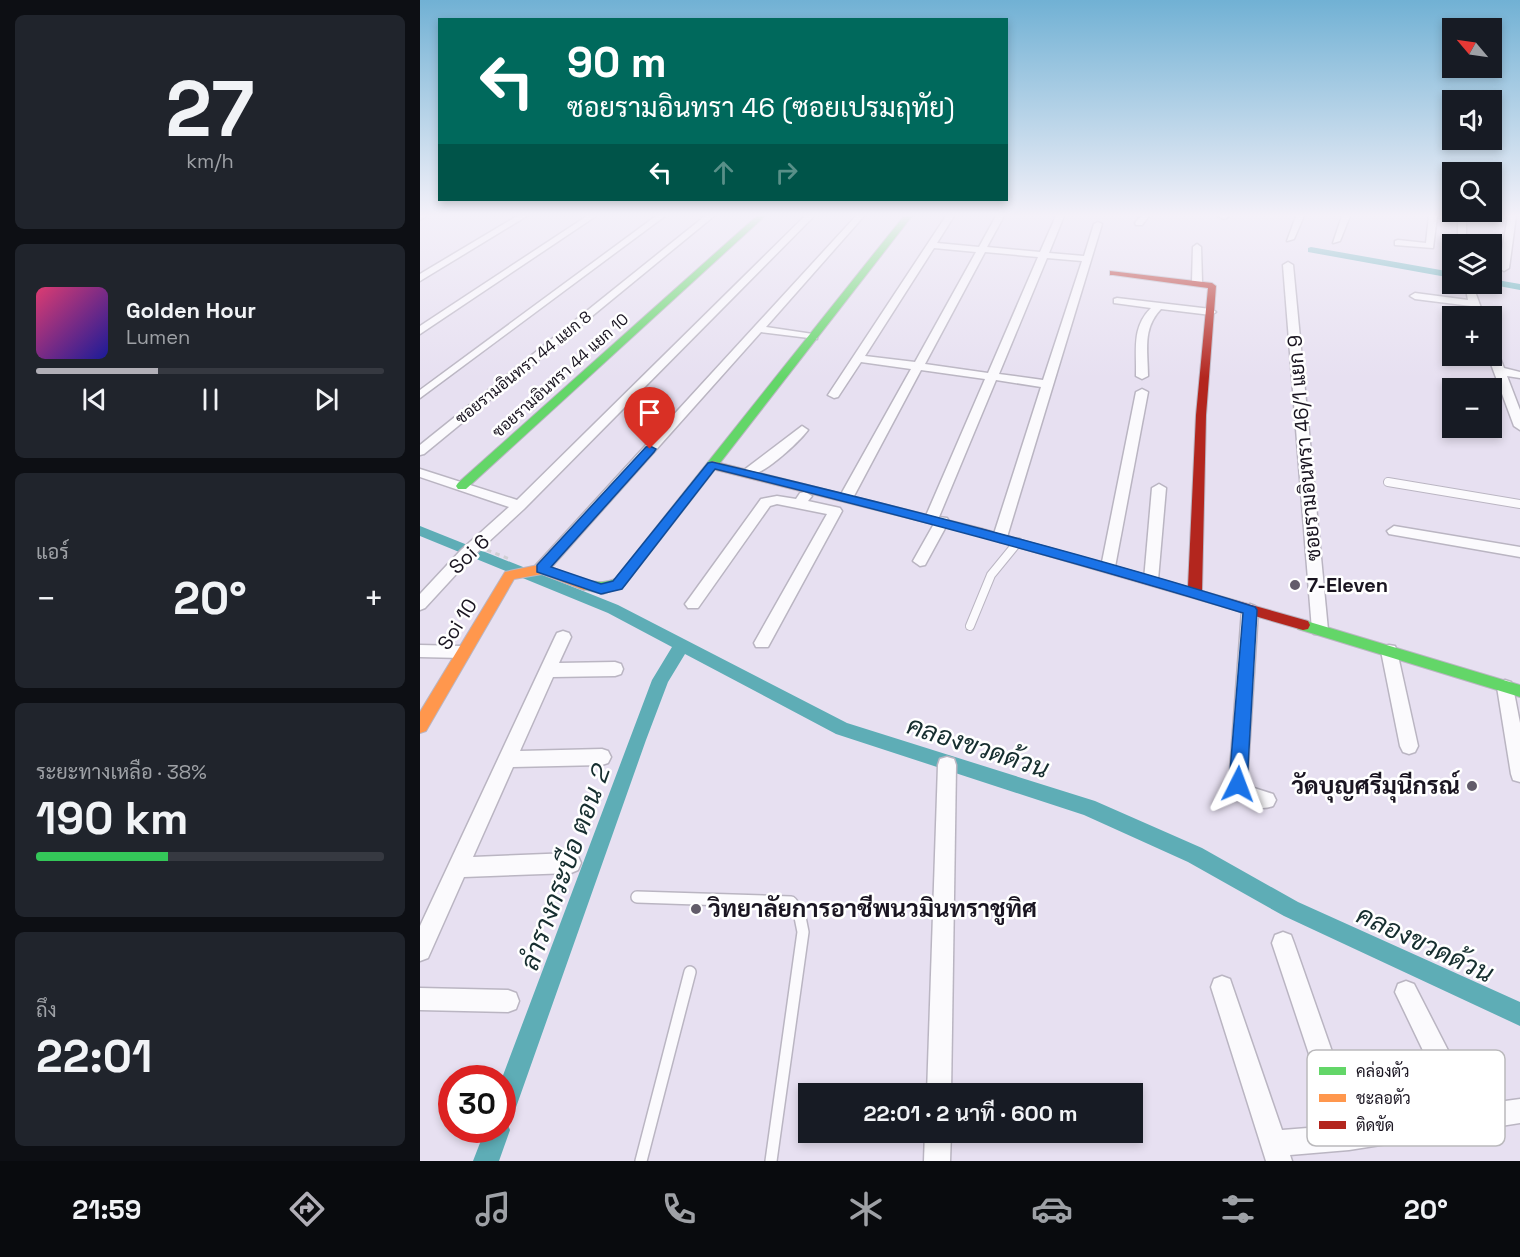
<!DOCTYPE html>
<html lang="th">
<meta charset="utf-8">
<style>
body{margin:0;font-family:"Space Grotesk",Sarabun,sans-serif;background:#20242c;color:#f1f3f6;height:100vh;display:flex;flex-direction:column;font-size:22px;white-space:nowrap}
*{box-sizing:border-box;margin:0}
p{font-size:20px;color:#9ea1a6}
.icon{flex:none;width:33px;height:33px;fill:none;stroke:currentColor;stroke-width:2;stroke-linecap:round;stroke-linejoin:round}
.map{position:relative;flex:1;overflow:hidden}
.side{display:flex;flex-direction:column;gap:15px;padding:15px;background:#0d0f14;width:420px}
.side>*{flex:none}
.hud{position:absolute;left:18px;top:18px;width:570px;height:183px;border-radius:0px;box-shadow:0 3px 9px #0003;background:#00695c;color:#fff;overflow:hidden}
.needle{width:39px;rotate:299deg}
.controls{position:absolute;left:1022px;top:18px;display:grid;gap:12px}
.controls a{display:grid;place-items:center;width:60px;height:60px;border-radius:0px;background:#171b24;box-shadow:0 3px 9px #0003;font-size:30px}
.speed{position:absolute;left:18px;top:1065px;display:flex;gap:12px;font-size:30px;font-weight:700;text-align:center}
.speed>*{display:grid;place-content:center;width:78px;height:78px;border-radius:50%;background:#171b24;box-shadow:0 3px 9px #0003;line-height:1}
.speed .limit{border:9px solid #d22;background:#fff;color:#111}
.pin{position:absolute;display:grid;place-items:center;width:51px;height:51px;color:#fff;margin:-62px -26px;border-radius:50% 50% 50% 0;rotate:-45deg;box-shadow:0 0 6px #0007}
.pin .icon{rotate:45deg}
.me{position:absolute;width:66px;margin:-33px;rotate:3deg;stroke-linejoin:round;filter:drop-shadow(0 0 4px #0008)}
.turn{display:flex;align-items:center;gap:21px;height:126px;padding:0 30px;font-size:27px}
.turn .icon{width:78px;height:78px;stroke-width:2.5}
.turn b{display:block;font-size:42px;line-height:51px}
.lanes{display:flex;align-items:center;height:57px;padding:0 30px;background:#0003;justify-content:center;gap:30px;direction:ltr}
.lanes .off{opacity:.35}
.big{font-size:45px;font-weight:600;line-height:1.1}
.side .tile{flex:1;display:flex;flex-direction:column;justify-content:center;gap:9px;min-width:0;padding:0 21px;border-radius:9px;background:#20242c}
.side .dial{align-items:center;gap:0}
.dial b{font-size:78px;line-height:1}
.song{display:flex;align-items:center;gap:18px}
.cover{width:72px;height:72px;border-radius:9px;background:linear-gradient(135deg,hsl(340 70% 55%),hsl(240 70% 35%))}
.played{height:6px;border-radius:3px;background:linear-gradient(90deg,#b1afb7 35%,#363941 35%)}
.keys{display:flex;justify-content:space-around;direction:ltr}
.heat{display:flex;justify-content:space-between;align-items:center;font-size:33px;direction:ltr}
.charge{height:9px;border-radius:4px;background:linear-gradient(90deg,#34c759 38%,#363941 0)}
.trip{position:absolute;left:378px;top:1083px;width:345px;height:60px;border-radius:0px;background:#171b24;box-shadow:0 3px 9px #0003;font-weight:600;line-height:60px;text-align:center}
.tab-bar{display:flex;height:96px;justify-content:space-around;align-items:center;background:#090b0e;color:#9ea1a6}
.tab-bar .icon{width:42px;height:42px}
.tab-bar .selected{color:#b1afb7}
.tab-bar b{font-size:27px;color:#f1f3f6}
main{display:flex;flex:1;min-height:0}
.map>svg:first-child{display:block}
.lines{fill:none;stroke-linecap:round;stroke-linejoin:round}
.canal{fill:#5eadb6;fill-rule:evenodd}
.lane-far1-casing{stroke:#bab5c2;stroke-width:10}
.lane-casing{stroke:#bab5c2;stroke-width:14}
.street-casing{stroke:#bab5c2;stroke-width:3}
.fast-casing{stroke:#bab5c2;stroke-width:2}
.slow-casing{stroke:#bab5c2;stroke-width:2}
.jam-casing{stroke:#bab5c2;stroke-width:2}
.path{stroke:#d1cfd4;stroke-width:3;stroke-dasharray:4.5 4.5;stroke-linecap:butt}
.lane-far1{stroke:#fbfafd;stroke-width:8}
.lane{stroke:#fbfafd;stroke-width:11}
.street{fill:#fbfafd;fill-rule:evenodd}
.fast{fill:#63d668;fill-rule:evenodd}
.slow{fill:#ff974d;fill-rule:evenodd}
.jam{fill:#b3261e;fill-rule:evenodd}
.route{fill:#1a73e8;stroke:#114b97;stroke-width:1.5}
.poi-dot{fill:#625c6a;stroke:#fff;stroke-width:2}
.labels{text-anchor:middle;stroke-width:5;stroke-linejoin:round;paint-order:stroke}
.far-street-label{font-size:16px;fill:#1a1521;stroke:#fff}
.street-label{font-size:20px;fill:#1a1521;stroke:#fff}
.poi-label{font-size:20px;font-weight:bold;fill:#1a1521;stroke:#fff;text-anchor:start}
.near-poi-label{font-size:24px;font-weight:bold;fill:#1a1521;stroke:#fff;text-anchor:end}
.near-water-label{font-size:26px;font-style:italic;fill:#162e2f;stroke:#fff}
.key{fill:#fff;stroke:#bab9bc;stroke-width:1.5}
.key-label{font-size:16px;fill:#1a1521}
</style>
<main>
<section class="side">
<div class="tile dial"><b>27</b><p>km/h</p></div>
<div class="tile">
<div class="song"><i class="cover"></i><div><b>Golden Hour</b><p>Lumen</p></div></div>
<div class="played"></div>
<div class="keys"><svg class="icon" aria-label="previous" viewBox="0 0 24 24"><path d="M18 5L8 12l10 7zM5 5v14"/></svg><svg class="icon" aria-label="pause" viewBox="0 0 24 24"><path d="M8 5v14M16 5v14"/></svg><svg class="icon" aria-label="next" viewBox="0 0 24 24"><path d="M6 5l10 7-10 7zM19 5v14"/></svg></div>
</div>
<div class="tile"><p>แอร์</p>
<div class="heat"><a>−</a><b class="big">20°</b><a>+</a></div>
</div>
<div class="tile"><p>ระยะทางเหลือ · 38%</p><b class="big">190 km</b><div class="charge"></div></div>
<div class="tile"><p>ถึง</p><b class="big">22:01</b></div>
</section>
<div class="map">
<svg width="1100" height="1161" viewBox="0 0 1100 1161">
<rect width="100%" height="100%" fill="#e7e0f1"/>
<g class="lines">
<g class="canal">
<polygon points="891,247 1032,272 1032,278 888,252 888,248"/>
<polygon points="1071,279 1100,284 1100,290 1068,284 1071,284"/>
<polygon points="0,526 198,605 427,723 675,801 782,848 878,902 1100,1002 1100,1026 864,916 768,862 664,815 416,734 265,654 248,682 226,740 94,1113 91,1122 87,1123 90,1130 79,1161 53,1161 65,1130 82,1130 82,1078 232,680 252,647 188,613 0,536"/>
</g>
<defs>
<g id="lane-far1">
<polyline points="968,482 1100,504"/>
<polyline points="550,626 571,575 598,542"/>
</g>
<g id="lane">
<polyline points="217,897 371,902 379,912 383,932 351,1161"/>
<polyline points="221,1161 270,972"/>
</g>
<g id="street">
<polygon points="0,216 6,216 0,220"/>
<polygon points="97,216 107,216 0,281 0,274"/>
<polygon points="167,216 176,216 0,334 0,326"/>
<polygon points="236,216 245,216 0,398 0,390"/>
<polygon points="285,216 294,216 4,454 0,455 0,445"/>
<polygon points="385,216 394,216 104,509 51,558 5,608 0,610 0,594 41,550 89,507 0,477 0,469 97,500"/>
<polygon points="436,216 444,216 346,327 393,334 397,335 397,339 341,332 126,573 116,573 114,569 116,565"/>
<path d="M526 216H534L517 243 559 247 576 216H584L567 247 620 252 636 216H644L629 253 664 256 674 224 678 222 682 224 587 537 580 542 573 537 621 387 576 380 519 517 527 518 529 521 505 565 500 566 493 561 515 522 507 521 505 518 565 379 501 370 434 496 427 500 420 496 491 369 441 362 418 397 414 398 408 395ZM514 248 556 252 495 362 445 356ZM565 252 618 257 568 373 505 364ZM627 258 662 261 623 380 579 374Z"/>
<polygon points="721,216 729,216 722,225 716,225 715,223"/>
<polygon points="798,216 807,216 808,217 804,219"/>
<polygon points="876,216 884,216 874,239 867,241"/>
<polygon points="922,216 930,216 920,241 913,243"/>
<polygon points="1009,216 1017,216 1013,248 975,245 975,241 978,240 1006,243"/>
<rect x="1038" y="216" width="8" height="28"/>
<polygon points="1088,216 1096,216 1089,268 1084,271 1079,268"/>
<polygon points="777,244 781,247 782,282 777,285 772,282 773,247"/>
<polygon points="868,262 873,265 908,630 906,634 894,634 892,630 863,265"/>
<polygon points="1045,284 1053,286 1064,316 1054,316 1051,306 995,299 990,296 995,293 1048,300"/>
<path d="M697 298 791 309 796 312 791 315 741 309C722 329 728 350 728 376L722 379 716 376C717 350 711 328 731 308L694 303V299Z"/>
<polygon points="1071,345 1076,348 1084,368 1100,372 1100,378 1087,376 1100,410 1100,430 1094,426 1068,356 1071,356"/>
<polygon points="722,389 728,392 695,567 688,572 681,567 716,392"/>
<path d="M382 426 388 430C379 442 339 480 324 476L323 473 324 470Z"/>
<polygon points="739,484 746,488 738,580 731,585 724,580 732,488"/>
<polygon points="385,492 392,496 388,501 420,508 422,511 348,647 336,647 334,643 407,514 357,504 350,506 278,608 268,608 265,604 268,600 341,499 357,496 376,499 380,493"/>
<polygon points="974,526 1100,547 1100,557 969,534 967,531"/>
<path d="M830 604 835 606 838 610 827 783 834 788 853 794 856 800 853 806C835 813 816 800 809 784L822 610 825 606Z"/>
<polygon points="143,631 149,633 151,637 139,663 195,662 201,664 203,669 201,674 195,676 133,677 100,751 182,749 188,751 191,757 188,763 182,765 93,767 53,857 151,853 158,856 161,863 158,870 151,873 44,877 8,958 0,961 0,926 135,637 137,633"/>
<polygon points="0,645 42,646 48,647 50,652 48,657 42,658 0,657"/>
<polygon points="969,645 975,646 977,651 998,746 995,752 989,754 983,752 980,746 961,651 963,646"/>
<polygon points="1085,680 1091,682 1093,687 1100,723 1100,782 1093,780 1091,774 1077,687 1079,682"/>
<polygon points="527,757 534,759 536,765 531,1094 507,1094 518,765 520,759"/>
<polygon points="863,932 871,935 874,943 937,1123 1031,1109 975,992 978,984 986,981 994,984 1056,1105 1100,1099 1100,1123 929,1150 870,1155 872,1161 846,1161 791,987 794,979 802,976 810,979 862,1130 913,1126 852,943 855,935"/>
<polygon points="0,988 88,990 96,993 99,1001 96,1009 88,1012 0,1010"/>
<polygon points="505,1132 531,1132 530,1161 504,1161"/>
</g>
<g id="fast">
<polygon points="337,216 345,216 46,489 38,489 36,486 38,483"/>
<path d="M484 216H492L205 585 183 594 159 588 157 585 159 582C174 578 177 586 195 579Z"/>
<polygon points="883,620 1100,685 1100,697 878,629 876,625 878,621"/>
</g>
<g id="slow">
<polygon points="292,461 560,528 566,532 560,536 288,468 286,465"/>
<polygon points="123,564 169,582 171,585 164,590 122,574 94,579 6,731 0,733 0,712 85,572"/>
</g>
<polygon id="jam" points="690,271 792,283 796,286 786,415 782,591 888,621 890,625 888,629 883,630 556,535 554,532 560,528 768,587 776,415 788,288 693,275 690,275"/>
</defs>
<use href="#lane-far1" class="lane-far1-casing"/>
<use href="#lane" class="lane-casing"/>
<use href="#street" class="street-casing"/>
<use href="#fast" class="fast-casing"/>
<use href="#slow" class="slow-casing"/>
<use href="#jam" class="jam-casing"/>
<polyline class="path" points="67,550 92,560"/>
<use href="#lane-far1" class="lane-far1"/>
<use href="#lane" class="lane"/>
<use href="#street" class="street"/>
<use href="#fast" class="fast"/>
<use href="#slow" class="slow"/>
<use href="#jam" class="jam"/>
</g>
<linearGradient id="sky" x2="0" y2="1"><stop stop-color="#71b1d4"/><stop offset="0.57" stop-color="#f4f1f9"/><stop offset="1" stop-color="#f4f1f9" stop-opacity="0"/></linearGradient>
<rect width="1100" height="378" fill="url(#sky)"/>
<path class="route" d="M230 446 236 449 234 452 131 567 181 584 193 581 288 463 292 462C475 505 656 551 835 607L837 610 827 784 824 790 818 792 812 790 809 784 823 613C648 559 473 513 295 469L202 589 181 594 117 572V565L226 447Z"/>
<g class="poi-dot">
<circle cx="875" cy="585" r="6"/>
<circle cx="1052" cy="786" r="6"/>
<circle cx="276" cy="909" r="6"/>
</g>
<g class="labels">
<g class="far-street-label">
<text transform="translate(103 367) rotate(-39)" y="6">ซอยรามอินทรา 44 แยก 8</text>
<text transform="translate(140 375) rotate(-42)" y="6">ซอยรามอินทรา 44 แยก 10</text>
</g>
<g class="street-label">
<text transform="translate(884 448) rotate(-95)" y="7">ซอยรามอินทรา 46/1 แยก 9</text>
<text transform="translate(49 554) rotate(-44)" y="7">Soi 6</text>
<text transform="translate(37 624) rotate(-58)" y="7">Soi 10</text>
</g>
<g class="poi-label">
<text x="887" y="592">7-Eleven</text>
</g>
<g class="near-poi-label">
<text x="1040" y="794">วัดบุญศรีมุนีกรณ์</text>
<text x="288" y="917" text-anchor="start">วิทยาลัยการอาชีพนวมินทราชูทิศ</text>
</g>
<g class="near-water-label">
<text transform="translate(558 747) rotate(18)" y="9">คลองขวดด้วน</text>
<text transform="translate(145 868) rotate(-70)" y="9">ลำรางกระบือ ตอน 2</text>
<text transform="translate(1005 944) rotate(25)" y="9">คลองขวดด้วน</text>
</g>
</g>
<rect x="887" y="1050" width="198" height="96" rx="9" class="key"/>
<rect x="899" y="1067" width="27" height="8" fill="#63d668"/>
<rect x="899" y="1094" width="27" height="8" fill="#ff974d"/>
<rect x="899" y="1121" width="27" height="8" fill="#b3261e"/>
<g class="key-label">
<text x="936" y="1077">คล่องตัว</text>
<text x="936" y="1104">ชะลอตัว</text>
<text x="936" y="1131">ติดขัด</text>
</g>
</svg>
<div class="controls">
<a><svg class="needle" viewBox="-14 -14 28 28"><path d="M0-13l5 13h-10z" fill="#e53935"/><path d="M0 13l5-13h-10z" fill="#9ea1a6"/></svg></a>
<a><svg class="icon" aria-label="sound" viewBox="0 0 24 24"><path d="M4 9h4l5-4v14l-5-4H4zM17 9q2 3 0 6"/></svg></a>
<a><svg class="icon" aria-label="search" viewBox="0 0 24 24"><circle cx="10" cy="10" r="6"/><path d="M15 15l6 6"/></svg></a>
<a><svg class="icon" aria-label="layers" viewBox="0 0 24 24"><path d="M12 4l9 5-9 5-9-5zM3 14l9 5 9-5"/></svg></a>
<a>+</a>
<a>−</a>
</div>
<div class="speed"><div class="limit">30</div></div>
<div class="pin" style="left:230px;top:449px;background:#d93025"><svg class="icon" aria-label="arrive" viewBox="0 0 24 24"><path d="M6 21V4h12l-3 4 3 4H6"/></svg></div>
<svg class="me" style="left:818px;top:784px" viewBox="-20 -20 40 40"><path d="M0-17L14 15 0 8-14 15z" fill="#1a73e8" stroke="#fff" stroke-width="4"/></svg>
<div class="trip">22:01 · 2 นาที · 600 m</div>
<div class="hud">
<div class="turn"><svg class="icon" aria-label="left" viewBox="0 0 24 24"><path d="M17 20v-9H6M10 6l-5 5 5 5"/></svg><div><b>90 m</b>ซอยรามอินทรา 46 (ซอยเปรมฤทัย)</div></div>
<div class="lanes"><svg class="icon" aria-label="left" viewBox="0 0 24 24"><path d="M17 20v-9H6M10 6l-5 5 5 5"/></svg><svg class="icon off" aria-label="ahead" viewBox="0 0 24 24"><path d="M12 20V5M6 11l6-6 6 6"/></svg><svg class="icon off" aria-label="right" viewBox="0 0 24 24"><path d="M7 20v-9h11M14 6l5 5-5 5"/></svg></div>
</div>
</div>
</main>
<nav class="tab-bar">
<b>21:59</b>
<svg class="icon selected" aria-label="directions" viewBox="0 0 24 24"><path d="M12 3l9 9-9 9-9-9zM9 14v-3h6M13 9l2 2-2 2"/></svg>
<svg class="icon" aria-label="music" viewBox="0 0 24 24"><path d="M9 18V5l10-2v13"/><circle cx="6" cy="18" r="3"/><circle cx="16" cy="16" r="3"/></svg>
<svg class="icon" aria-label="phone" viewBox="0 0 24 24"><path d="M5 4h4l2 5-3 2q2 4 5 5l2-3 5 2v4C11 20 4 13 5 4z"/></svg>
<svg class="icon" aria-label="climate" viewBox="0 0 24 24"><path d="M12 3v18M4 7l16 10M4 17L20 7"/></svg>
<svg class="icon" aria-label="car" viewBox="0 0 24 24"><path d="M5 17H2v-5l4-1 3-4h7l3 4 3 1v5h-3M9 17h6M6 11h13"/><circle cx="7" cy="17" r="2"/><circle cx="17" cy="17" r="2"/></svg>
<svg class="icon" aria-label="filters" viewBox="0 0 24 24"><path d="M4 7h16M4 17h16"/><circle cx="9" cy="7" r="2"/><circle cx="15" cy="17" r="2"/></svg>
<b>20°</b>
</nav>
